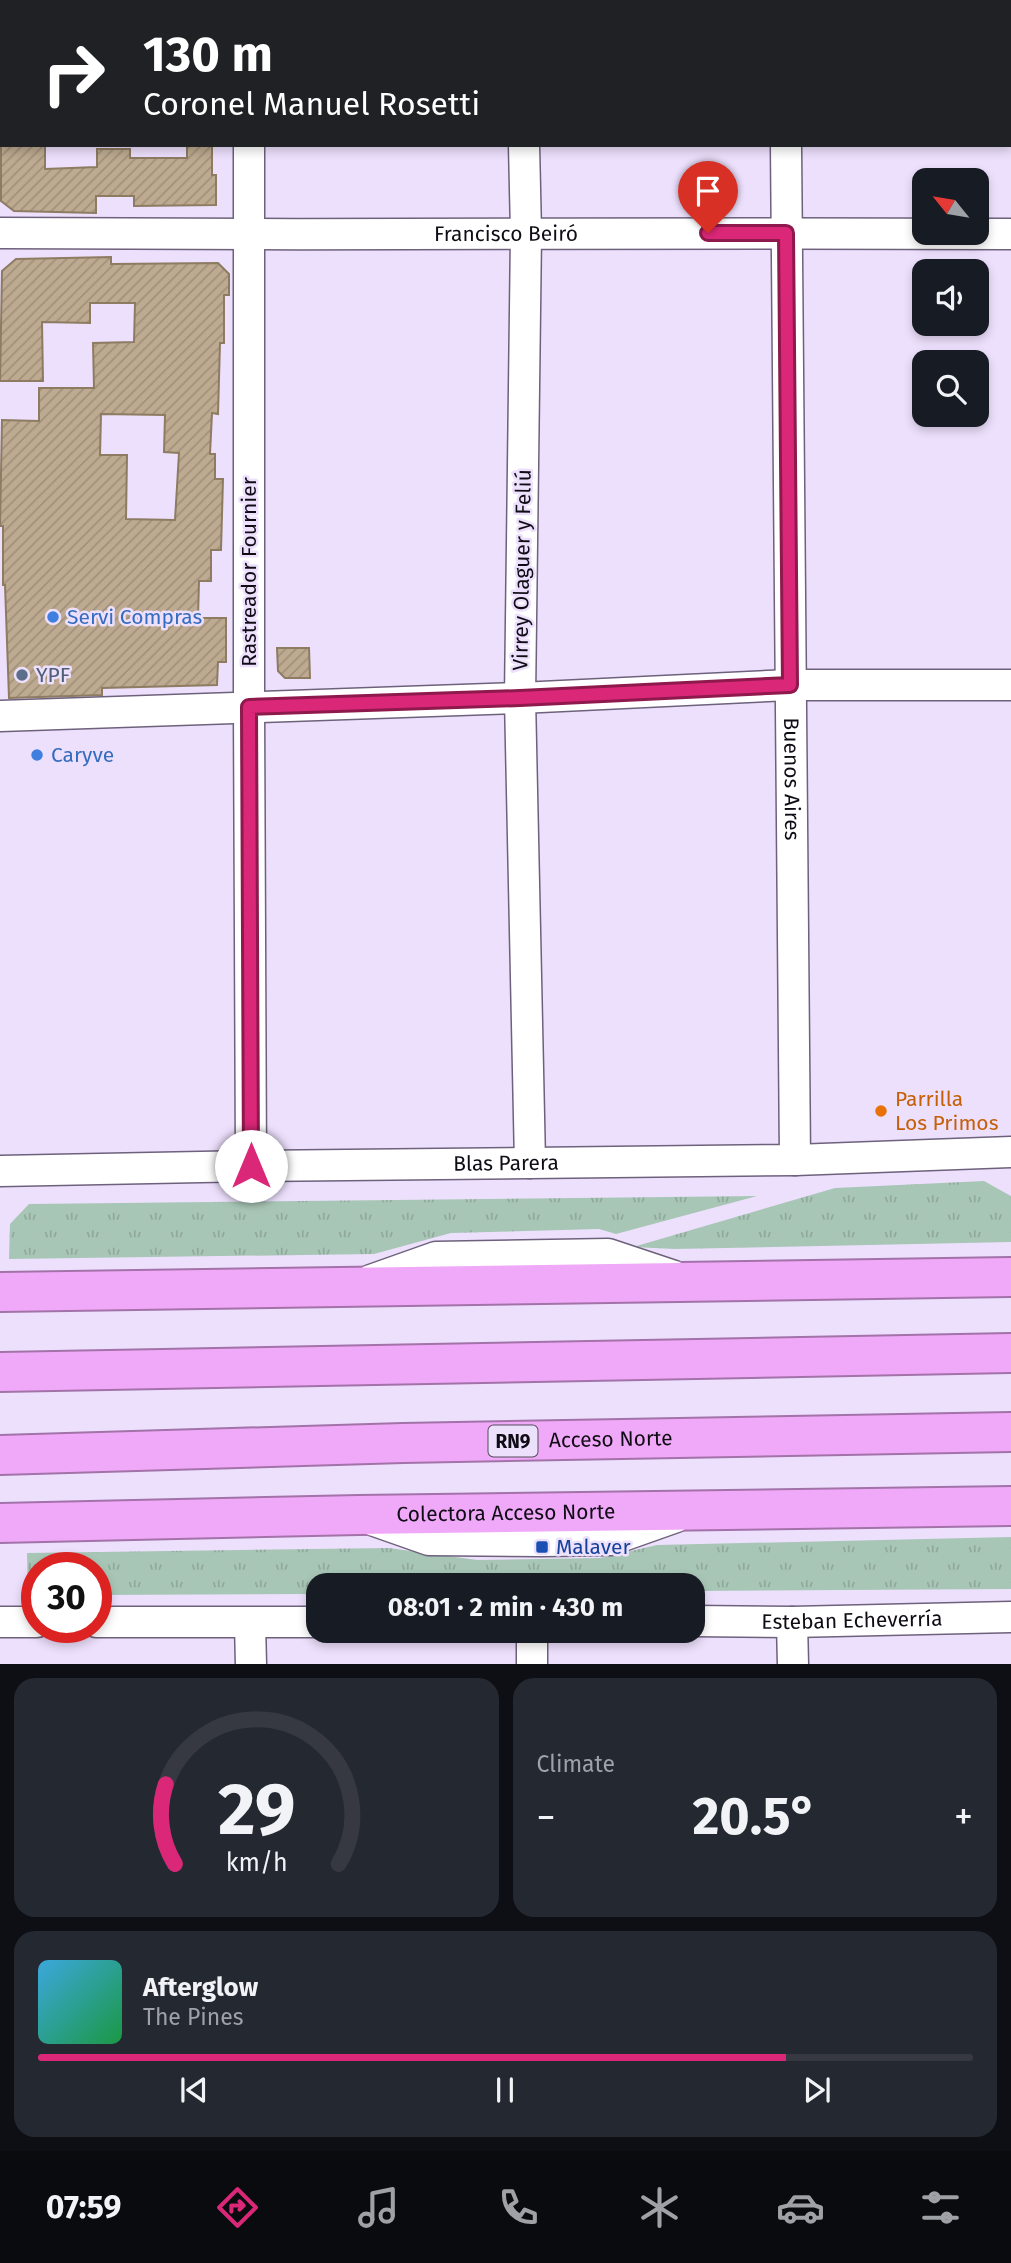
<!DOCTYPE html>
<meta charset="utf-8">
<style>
body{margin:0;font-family:"Fira Sans",sans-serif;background:#242831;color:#f1f3f6;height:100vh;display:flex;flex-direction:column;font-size:26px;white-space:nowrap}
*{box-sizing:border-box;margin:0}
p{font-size:23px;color:#9ea1a6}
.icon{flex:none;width:38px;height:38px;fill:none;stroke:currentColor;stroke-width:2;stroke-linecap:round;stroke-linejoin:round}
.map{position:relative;height:1664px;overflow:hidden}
.details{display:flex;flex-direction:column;gap:14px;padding:14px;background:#0d0f14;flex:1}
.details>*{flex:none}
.guide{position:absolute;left:0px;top:0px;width:1012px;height:147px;box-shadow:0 4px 10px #0003;background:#202124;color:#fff;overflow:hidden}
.needle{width:46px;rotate:300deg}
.controls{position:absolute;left:912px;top:168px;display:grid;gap:14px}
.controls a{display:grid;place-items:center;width:77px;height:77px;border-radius:14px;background:#171b24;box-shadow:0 4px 10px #0003;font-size:35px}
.speed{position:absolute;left:21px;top:1552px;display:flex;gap:14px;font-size:35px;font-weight:700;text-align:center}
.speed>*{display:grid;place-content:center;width:91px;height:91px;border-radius:50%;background:#171b24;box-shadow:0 4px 10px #0003;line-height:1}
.speed .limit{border:10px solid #d22;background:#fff;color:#111}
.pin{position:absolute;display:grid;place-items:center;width:60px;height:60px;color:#fff;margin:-72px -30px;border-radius:50% 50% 50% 0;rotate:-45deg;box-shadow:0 0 7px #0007}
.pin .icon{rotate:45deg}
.me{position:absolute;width:77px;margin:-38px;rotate:0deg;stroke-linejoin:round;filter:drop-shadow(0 0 5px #0008)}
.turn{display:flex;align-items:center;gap:24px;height:147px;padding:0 28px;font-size:32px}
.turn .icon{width:91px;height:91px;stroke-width:2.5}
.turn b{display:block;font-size:49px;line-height:60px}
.big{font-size:52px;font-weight:700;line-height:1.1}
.details .card{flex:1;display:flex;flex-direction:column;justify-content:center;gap:10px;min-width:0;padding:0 24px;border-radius:21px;background:#242831}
.details .dial{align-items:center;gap:0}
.dial svg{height:182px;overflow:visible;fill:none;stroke:#363941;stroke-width:7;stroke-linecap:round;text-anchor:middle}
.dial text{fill:#f1f3f6;stroke:none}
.song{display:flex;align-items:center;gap:21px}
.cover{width:84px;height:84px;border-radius:10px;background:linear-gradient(135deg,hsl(200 70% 55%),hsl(140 70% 35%))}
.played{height:7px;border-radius:4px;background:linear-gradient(90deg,#db2777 80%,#363941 80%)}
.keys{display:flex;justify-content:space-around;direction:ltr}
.heat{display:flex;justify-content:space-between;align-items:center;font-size:38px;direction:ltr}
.details .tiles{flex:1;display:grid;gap:14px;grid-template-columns:1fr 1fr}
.card:last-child{grid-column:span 2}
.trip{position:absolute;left:306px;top:1573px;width:399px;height:70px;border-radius:21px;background:#171b24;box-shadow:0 4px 10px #0003;font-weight:700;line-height:70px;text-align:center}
.tab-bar{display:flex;height:112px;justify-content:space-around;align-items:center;background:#090b0e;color:#9ea1a6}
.tab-bar .icon{width:49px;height:49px}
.tab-bar .selected{color:#db2777}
.tab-bar b{font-size:32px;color:#f1f3f6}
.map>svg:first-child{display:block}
.grass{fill:url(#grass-tufts)}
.building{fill:url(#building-hatch);stroke:#8d7b62;stroke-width:2;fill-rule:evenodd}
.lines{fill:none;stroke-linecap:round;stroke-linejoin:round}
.minor-casing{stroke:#6d617b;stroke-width:33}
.highway-casing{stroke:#a272a9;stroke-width:42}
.minor{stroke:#fff;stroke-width:30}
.highway{stroke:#f0a9f8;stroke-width:38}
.route-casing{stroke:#8e194d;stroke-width:18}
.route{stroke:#db2777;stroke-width:12}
.shop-dot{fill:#3f7fe0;stroke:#ede0fd;stroke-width:2.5}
.service-dot{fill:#5c6f8a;stroke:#ede0fd;stroke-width:2.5}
.food-dot{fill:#e8710a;stroke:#ede0fd;stroke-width:2.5}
.transit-dot{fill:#1a4fb4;stroke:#ede0fd;stroke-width:2.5}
.labels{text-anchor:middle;stroke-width:5;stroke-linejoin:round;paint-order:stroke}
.shield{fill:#ede0fd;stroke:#524c5b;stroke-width:2}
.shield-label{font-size:19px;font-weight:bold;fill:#100c15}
.street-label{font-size:21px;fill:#100c15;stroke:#ede0fd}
.shop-label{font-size:21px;fill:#366cbe;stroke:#ede0fd;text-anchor:start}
.service-label{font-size:21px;fill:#4e5e75;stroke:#ede0fd;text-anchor:start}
.food-label{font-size:21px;fill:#c56008;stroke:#ede0fd;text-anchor:start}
.transit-label{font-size:21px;fill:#164399;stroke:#ede0fd;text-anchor:start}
</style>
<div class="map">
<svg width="1011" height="1665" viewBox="0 0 1011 1665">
<defs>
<pattern id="grass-tufts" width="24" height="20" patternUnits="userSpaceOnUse" patternTransform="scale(1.75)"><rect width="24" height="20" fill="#a8c6b6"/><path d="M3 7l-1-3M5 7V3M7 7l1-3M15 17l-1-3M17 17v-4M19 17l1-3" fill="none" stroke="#90a99c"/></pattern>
<pattern id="building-hatch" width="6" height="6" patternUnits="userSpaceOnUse" patternTransform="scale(1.75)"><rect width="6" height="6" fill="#bdaa90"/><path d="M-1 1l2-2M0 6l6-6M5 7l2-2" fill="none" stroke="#a1917b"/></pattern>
</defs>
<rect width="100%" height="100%" fill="#ede0fd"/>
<g class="grass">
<polygon points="984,1181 1011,1196 1011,1242 675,1249 633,1247 835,1188"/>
<polygon points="757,1196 616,1234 599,1229 451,1233 374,1254 9,1259 10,1224 29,1204"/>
<polygon points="1011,1537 1011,1589 693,1591 693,1586 318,1586 318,1594 96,1595 96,1568 37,1568 37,1596 28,1596 27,1553 389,1548 477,1560 600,1558 657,1545"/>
</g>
<g class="building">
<polygon points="1,145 45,145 45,169 97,167 97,149 130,149 130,158 187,158 187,145 212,145 212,175 216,175 216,205 134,206 134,196 96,196 96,213 14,211 1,201"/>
<path d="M111 257V264L218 263 229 274V295H224V343H220L218 414 212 413 210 454H215V479H223L221 550H211V581H199L198 618H226V662H218L217 685 102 688V695L9 698 5 585H3V526H0L2 420 39 421V388H94L93 343 134 342 135 303H90V323L42 322 43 381H0L2 271 16 259ZM101 414 165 415 164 452 179 453 175 520 126 519 127 455H100Z"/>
<polygon points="277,648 309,648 310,678 285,678 278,671"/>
</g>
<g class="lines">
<defs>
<g id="minor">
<polyline points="248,0 248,2"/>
<polyline points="521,0 521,2"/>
<polyline points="784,0 784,2"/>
<polyline points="249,145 249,707 251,1166"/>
<polyline points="524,145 526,233 520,698 530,1163"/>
<path id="s1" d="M786 145 795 1160"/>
<path id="s2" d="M0 233C337 236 674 232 1011 234"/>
<polyline points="0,716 520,698 790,685 1011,685"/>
<path id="s3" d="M0 1171 251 1166 795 1160 1011 1152"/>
<polyline points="371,1280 436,1257 608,1254 674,1276"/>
<polyline points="372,1520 429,1540 542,1541 611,1540 676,1517"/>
<path id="s4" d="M693 1621 792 1622 1011 1617"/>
<polyline points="0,1622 37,1622"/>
<polyline points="96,1622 318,1622"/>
<polyline points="792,1622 793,1665"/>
<polyline points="250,1623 251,1665"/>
<polyline points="532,1631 532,1665"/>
</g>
<g id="highway">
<polyline points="0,1292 1011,1277"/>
<polyline points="0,1372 1011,1353"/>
<path id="s5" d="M0 1455 403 1443 1011 1432"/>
<path id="s6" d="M0 1523 359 1515 1011 1506"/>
</g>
</defs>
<use href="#minor" class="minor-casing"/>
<use href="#highway" class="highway-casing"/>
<use href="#minor" class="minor"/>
<use href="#highway" class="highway"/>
</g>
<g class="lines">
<defs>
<polyline id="route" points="251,1166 249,707 520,698 790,685 786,233 708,233"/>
</defs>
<use href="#route" class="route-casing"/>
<use href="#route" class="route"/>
</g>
<g class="shop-dot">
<circle cx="53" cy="617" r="7"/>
<circle cx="37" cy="755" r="7"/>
</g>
<circle class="service-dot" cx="22" cy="675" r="7"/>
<circle class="food-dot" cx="881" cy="1111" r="7"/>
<rect class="transit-dot" x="535" y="1540" width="14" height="14" rx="3.5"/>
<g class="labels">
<rect class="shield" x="488.5" y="1425.5" width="49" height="31" rx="5"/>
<g class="shield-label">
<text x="513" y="1448">RN9</text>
</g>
<g class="street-label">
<text dy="7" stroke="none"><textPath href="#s2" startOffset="506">Francisco Beiró</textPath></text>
<text transform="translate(522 570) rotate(-89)" y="7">Virrey Olaguer y Feliú</text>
<text transform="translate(249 572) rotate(-90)" y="7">Rastreador Fournier</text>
<text dy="7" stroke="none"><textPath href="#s1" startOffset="634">Buenos Aires</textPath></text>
<text dy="7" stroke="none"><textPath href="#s3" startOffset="506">Blas Parera</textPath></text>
<text dy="7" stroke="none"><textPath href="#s5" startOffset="611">Acceso Norte</textPath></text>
<text dy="7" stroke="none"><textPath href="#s6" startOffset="506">Colectora Acceso Norte</textPath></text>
<text dy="7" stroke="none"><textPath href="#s4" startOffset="159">Esteban Echeverría</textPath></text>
</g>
<g class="shop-label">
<text x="67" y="624">Servi Compras</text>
<text x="51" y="762">Caryve</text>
</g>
<g class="service-label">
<text x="36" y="682">YPF</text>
</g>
<g class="food-label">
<text x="895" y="1106">Parrilla<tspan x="895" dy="24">Los Primos</tspan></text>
</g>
<g class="transit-label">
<text x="556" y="1554">Malaver</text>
</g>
</g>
</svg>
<div class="controls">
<a><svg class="needle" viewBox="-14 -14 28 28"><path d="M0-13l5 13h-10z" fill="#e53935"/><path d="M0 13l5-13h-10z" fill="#9ea1a6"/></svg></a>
<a><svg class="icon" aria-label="sound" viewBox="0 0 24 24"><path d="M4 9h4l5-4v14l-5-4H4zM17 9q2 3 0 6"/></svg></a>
<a><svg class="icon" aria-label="search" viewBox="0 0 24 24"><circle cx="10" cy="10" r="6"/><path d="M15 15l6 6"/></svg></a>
</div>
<div class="speed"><div class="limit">30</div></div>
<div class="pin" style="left:708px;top:233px;background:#d93025"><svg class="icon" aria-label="arrive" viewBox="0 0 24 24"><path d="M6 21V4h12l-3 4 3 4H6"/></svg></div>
<svg class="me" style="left:251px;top:1166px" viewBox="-20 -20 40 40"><circle r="19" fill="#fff"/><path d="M0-13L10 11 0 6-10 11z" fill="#db2777"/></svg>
<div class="trip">08:01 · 2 min · 430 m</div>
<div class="guide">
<div class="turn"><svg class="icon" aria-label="right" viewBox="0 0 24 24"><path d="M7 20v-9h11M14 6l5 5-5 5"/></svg><div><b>130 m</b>Coronel Manuel Rosetti</div></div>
</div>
</div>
<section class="details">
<div class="tiles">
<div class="card dial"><svg viewBox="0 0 100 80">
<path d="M14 69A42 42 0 1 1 86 69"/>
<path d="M14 69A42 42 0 0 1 10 34" stroke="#db2777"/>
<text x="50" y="56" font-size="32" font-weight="700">29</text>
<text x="50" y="72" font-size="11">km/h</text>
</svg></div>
<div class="card"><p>Climate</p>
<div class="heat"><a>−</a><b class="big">20.5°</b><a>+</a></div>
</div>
<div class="card">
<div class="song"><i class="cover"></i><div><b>Afterglow</b><p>The Pines</p></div></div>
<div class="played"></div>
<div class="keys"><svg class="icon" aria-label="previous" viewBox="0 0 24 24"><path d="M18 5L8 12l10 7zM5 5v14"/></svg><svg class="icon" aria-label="pause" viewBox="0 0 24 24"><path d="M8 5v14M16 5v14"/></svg><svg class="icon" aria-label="next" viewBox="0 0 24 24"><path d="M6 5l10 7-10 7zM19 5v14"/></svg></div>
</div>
</div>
</section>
<nav class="tab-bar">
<b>07:59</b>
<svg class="icon selected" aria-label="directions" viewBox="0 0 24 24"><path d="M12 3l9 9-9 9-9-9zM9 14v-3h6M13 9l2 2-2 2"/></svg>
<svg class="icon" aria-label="music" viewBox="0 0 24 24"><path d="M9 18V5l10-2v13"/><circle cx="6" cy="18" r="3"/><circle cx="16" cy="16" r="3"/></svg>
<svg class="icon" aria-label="phone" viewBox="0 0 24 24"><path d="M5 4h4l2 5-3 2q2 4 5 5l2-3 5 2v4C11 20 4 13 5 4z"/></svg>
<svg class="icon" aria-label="climate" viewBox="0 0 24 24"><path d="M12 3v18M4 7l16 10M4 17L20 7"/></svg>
<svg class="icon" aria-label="car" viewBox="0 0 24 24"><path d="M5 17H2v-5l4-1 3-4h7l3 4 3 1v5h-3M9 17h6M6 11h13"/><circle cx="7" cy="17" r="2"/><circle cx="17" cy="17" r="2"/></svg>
<svg class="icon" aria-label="filters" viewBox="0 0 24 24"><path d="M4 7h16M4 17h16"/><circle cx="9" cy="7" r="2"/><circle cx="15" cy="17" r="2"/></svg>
</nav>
